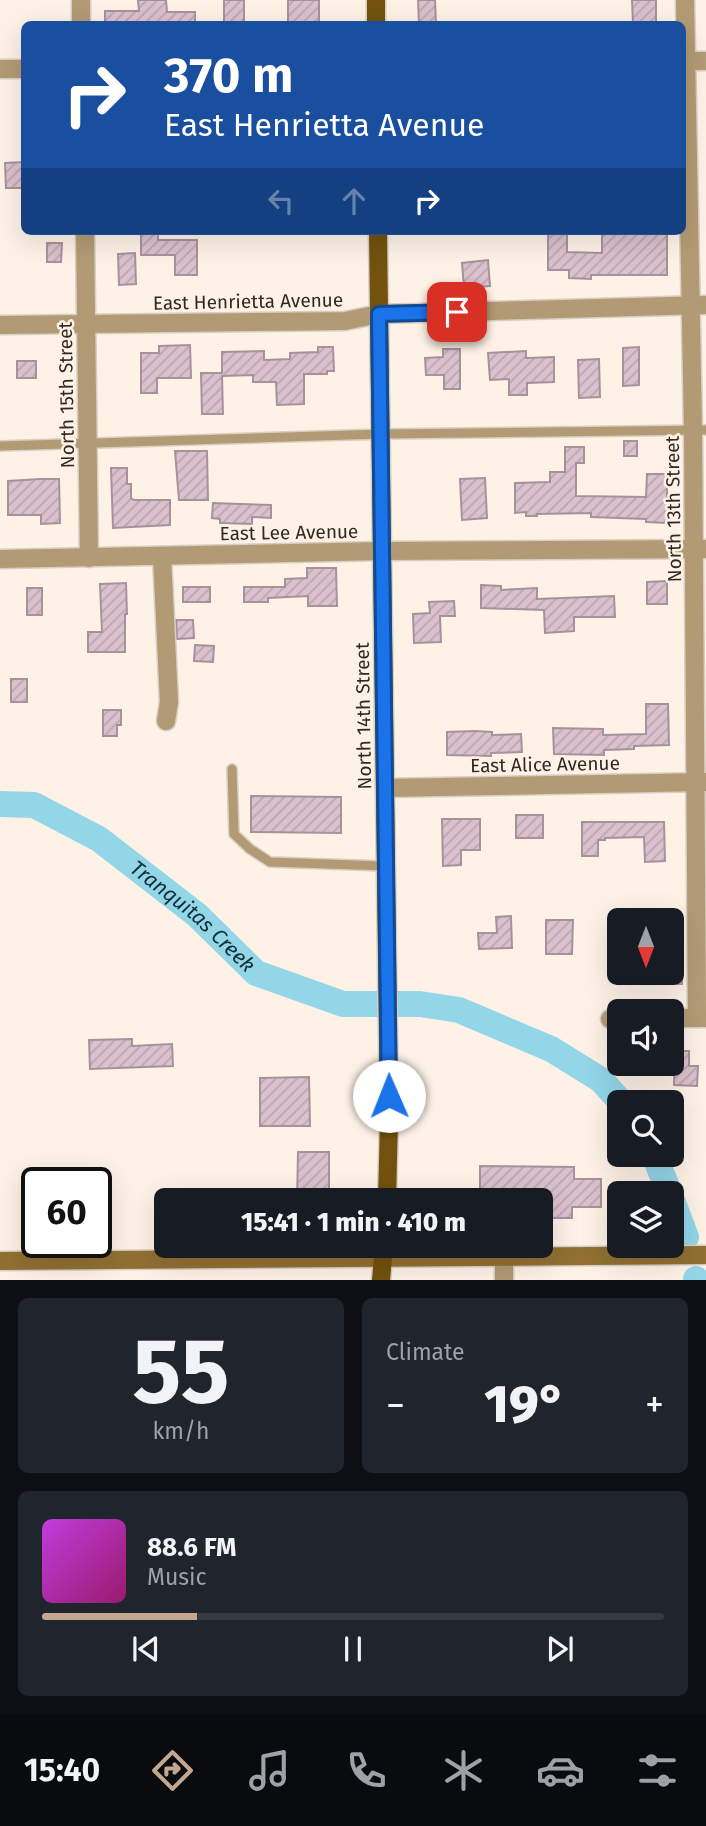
<!DOCTYPE html>
<meta charset="utf-8">
<style>
body{margin:0;font-family:"Fira Sans",sans-serif;background:#20242c;color:#f1f3f6;height:100vh;display:flex;flex-direction:column;font-size:26px;white-space:nowrap}
*{box-sizing:border-box;margin:0}
p{font-size:23px;color:#9ea1a6}
.icon{flex:none;width:38px;height:38px;fill:none;stroke:currentColor;stroke-width:2;stroke-linecap:round;stroke-linejoin:round}
.map{position:relative;height:1280px;overflow:hidden}
.panel{display:flex;flex-direction:column;gap:18px;padding:18px;background:#0d0f14;flex:1}
.panel>*{flex:none}
.top-card{position:absolute;left:21px;top:21px;width:665px;height:214px;border-radius:10px;box-shadow:0 7px 28px #0002;background:#1a4fa0;color:#fff;overflow:hidden}
.needle{width:46px;rotate:180deg}
.buttons{position:absolute;left:607px;top:908px;display:grid;gap:14px}
.buttons a{display:grid;place-items:center;width:77px;height:77px;border-radius:10px;background:#171b24;box-shadow:0 7px 28px #0002;font-size:35px}
.speed{position:absolute;left:21px;top:1167px;display:flex;gap:14px;font-size:35px;font-weight:700;text-align:center}
.speed>*{display:grid;place-content:center;width:91px;height:91px;border-radius:50%;background:#171b24;box-shadow:0 7px 28px #0002;line-height:1}
.speed .limit{border:4px solid #111;border-radius:10px;background:#fff;color:#111}
.pin{position:absolute;display:grid;place-items:center;width:60px;height:60px;color:#fff;margin:-30px;border-radius:14px;box-shadow:0 4px 10px #0006}
.me{position:absolute;width:77px;margin:-38px;rotate:359deg;stroke-linejoin:round;filter:drop-shadow(0 0 5px #0008)}
.turn{display:flex;align-items:center;gap:24px;height:147px;padding:0 28px;font-size:32px}
.turn .icon{width:91px;height:91px;stroke-width:2.5}
.turn b{display:block;font-size:49px;line-height:60px}
.lanes{display:flex;align-items:center;height:66px;padding:0 28px;background:#0003;justify-content:center;gap:35px;direction:ltr}
.lanes .off{opacity:.35}
.big{font-size:52px;font-weight:800;line-height:1.1}
.panel .card{flex:1;display:flex;flex-direction:column;justify-content:center;gap:10px;min-width:0;padding:0 24px;border-radius:10px;background:#20242c}
.panel .dial{align-items:center;gap:0}
.dial b{font-size:91px;line-height:1}
.song{display:flex;align-items:center;gap:21px}
.cover{width:84px;height:84px;border-radius:10px;background:linear-gradient(135deg,hsl(290 70% 55%),hsl(320 70% 35%))}
.played{height:7px;border-radius:4px;background:linear-gradient(90deg,#c3a790 25%,#363941 25%)}
.keys{display:flex;justify-content:space-around;direction:ltr}
.heat{display:flex;justify-content:space-between;align-items:center;font-size:38px;direction:ltr}
.panel .tiles{flex:1;display:grid;gap:18px;grid-template-columns:1fr 1fr}
.card:last-child{grid-column:span 2}
.trip{position:absolute;left:154px;top:1188px;width:399px;height:70px;border-radius:10px;background:#171b24;box-shadow:0 7px 28px #0002;font-weight:800;line-height:70px;text-align:center}
.dock{display:flex;height:112px;justify-content:space-around;align-items:center;background:#090b0e;color:#9ea1a6}
.dock .icon{width:49px;height:49px}
.dock .current{color:#c3a790}
.dock b{font-size:32px;color:#f1f3f6}
.map>svg:first-child{display:block}
.lines{fill:none;stroke-linecap:round;stroke-linejoin:round}
.river{stroke:#93d6e8;stroke-width:26}
.building{fill:url(#building-hatch);stroke:#a9919c;stroke-width:2}
.lane-casing{stroke:#d9cec3;stroke-width:12}
.street-casing{stroke:#d9cec3;stroke-width:21}
.secondary-casing{stroke:#d9cec3;stroke-width:21}
.primary-casing{stroke:#d9cec3;stroke-width:21}
.lane{stroke:#b29b74;stroke-width:9}
.street{stroke:#b29b74;stroke-width:18}
.secondary{stroke:#917032;stroke-width:18}
.primary{stroke:#72520e;stroke-width:18}
.route-casing{stroke:#114b97;stroke-width:18}
.route{stroke:#1a73e8;stroke-width:12}
.labels{text-anchor:middle;stroke-width:5;stroke-linejoin:round;paint-order:stroke}
.street-label{font-size:19px;fill:#302821;stroke:#fef2e7}
.water-label{font-size:21px;font-style:italic;fill:#0e3038;stroke:#fef2e7}
</style>
<div class="map">
<svg width="706" height="1280" viewBox="0 0 706 1280">
<defs>
<pattern id="building-hatch" width="6" height="6" patternUnits="userSpaceOnUse" patternTransform="scale(1.75)"><rect width="6" height="6" fill="#dbc1cd"/><path d="M-1 1l2-2M0 6l6-6M5 7l2-2" fill="none" stroke="#bca6b0"/></pattern>
</defs>
<rect width="100%" height="100%" fill="#fef2e7"/>
<g class="lines">
<g class="river">
<path id="s1" d="M0 804 34 805 99 839 197 915 256 973 343 1004H420L459 1010 551 1049 601 1080 621 1102"/>
<polyline points="654,1155 670,1194"/>
<polyline points="672,1200 686,1237"/>
<polyline points="696,1279 696,1280"/>
</g>
</g>
<g class="building">
<polygon points="138,0 166,0 167,12 195,12 195,24 105,24 105,11 139,11"/>
<rect x="224" y="0" width="20" height="24"/>
<rect x="288" y="0" width="31" height="24"/>
<polygon points="418,0 435,0 436,24 419,24"/>
<polygon points="632,0 656,0 656,23 633,23"/>
<polygon points="24,162 24,188 6,188 5,163"/>
<polygon points="141,231 158,231 158,240 197,240 197,275 175,275 175,255 141,255"/>
<polygon points="548,231 567,231 567,252 602,253 602,231 667,231 667,275 591,275 591,279 569,278 569,270 548,270"/>
<polygon points="47,243 62,243 61,262 47,262"/>
<polygon points="135,253 136,284 119,285 118,254"/>
<polygon points="488,260 490,286 464,288 462,263"/>
<polygon points="190,345 191,378 157,378 157,393 141,393 141,353 159,353 159,346"/>
<polygon points="318,347 333,347 334,371 327,371 327,374 304,374 304,404 277,405 276,382 253,382 253,375 222,376 223,414 202,414 201,373 222,373 222,352 264,351 264,360 290,359 290,353 318,352"/>
<polygon points="639,347 639,385 623,386 623,348"/>
<polygon points="443,349 460,349 460,389 444,389 444,375 426,375 425,358 443,357"/>
<polygon points="526,351 526,358 554,357 554,382 527,383 527,395 509,395 509,379 490,380 488,353"/>
<polygon points="599,359 600,397 579,398 578,360"/>
<rect x="17" y="361" width="19" height="17"/>
<rect x="624" y="441" width="13" height="15"/>
<polygon points="565,447 584,447 584,463 576,463 576,496 646,497 647,474 667,474 667,523 646,522 646,519 591,517 591,513 537,514 537,516 526,516 526,512 515,513 515,483 550,482 550,472 565,472"/>
<polygon points="175,451 207,451 208,500 179,500"/>
<polygon points="111,468 127,468 127,484 131,484 131,498 134,500 170,500 170,525 113,528"/>
<polygon points="485,478 487,518 462,520 460,479"/>
<polygon points="40,479 59,479 60,523 41,524 41,515 8,515 8,481"/>
<polygon points="213,503 271,505 271,518 252,517 252,524 220,523 220,519 212,518"/>
<polygon points="307,568 336,568 337,606 308,606 308,596 268,598 268,602 244,602 244,587 285,587 285,579 307,578"/>
<polygon points="667,581 667,604 647,604 647,582"/>
<polygon points="126,583 127,614 125,614 125,652 88,652 88,632 102,632 100,584"/>
<polygon points="481,585 501,586 501,590 537,588 537,599 614,596 615,617 574,617 574,631 545,633 544,610 481,608"/>
<rect x="183" y="587" width="27" height="15"/>
<rect x="27" y="588" width="15" height="27"/>
<polygon points="454,601 455,616 440,616 441,642 414,643 413,614 430,613 429,602"/>
<polygon points="176,620 193,620 194,638 177,639"/>
<polygon points="195,645 214,646 213,662 194,661"/>
<rect x="11" y="679" width="16" height="23"/>
<polygon points="646,704 668,704 669,745 634,746 634,749 604,750 604,755 554,754 553,728 603,729 603,735 646,734"/>
<polygon points="103,710 121,710 121,725 117,725 117,736 103,736"/>
<polygon points="475,731 492,732 492,735 521,734 522,752 491,753 491,756 447,755 447,732"/>
<polygon points="251,796 341,797 341,833 251,832"/>
<rect x="516" y="815" width="27" height="23"/>
<polygon points="442,819 480,819 480,850 461,850 461,865 443,866"/>
<polygon points="582,822 664,822 665,861 645,862 644,837 605,838 605,840 598,840 598,856 582,856"/>
<polygon points="511,916 512,948 479,949 478,933 497,933 496,917"/>
<polygon points="546,920 573,920 572,954 546,954"/>
<rect x="662" y="973" width="20" height="11"/>
<polygon points="132,1039 132,1046 172,1044 173,1066 90,1069 89,1040"/>
<polygon points="675,1051 689,1051 689,1066 698,1066 697,1086 674,1085"/>
<polygon points="309,1077 310,1126 260,1126 260,1078"/>
<polygon points="298,1152 329,1152 329,1200 297,1200"/>
<polygon points="480,1166 574,1167 574,1179 601,1179 601,1207 572,1207 572,1218 541,1218 541,1200 480,1200"/>
</g>
<g class="lines">
<defs>
<g id="lane">
<polyline points="0,446 382,434 706,430"/>
<polyline points="232,769 234,834 250,849 270,862 384,866"/>
</g>
<g id="street">
<polyline points="81,0 81,24"/>
<polyline points="685,0 693,430 697,1018"/>
<polyline points="682,61 706,61"/>
<polyline points="0,69 24,69"/>
<polyline points="85,231 89,558"/>
<polyline points="0,325 345,321 379,314 706,305"/>
<polyline points="162,556 169,702 166,721"/>
<polyline points="0,559 382,551 706,549"/>
<polyline points="385,788 706,782"/>
<polyline points="672,1018 706,1018"/>
<polyline points="610,1019 620,1019"/>
<polyline points="504,1256 504,1280"/>
</g>
<polyline id="secondary" points="0,1261 706,1255"/>
<g id="primary">
<polyline points="376,0 376,24"/>
<polyline points="378,231 389,1120 387,1200"/>
<polyline points="381,1280 384,1246"/>
</g>
</defs>
<use href="#lane" class="lane-casing"/>
<use href="#street" class="street-casing"/>
<use href="#secondary" class="secondary-casing"/>
<use href="#primary" class="primary-casing"/>
<use href="#lane" class="lane"/>
<use href="#street" class="street"/>
<use href="#secondary" class="secondary"/>
<use href="#primary" class="primary"/>
</g>
<g class="lines">
<defs>
<polyline id="route" points="389,1096 379,314 457,312"/>
</defs>
<use href="#route" class="route-casing"/>
<use href="#route" class="route"/>
</g>
<g class="labels">
<g class="street-label">
<text transform="translate(248 301) rotate(-1)" y="7">East Henrietta Avenue</text>
<text transform="translate(66 395) rotate(-91)" y="7">North 15th Street</text>
<text transform="translate(673 509) rotate(-91)" y="7">North 13th Street</text>
<text transform="translate(289 532) rotate(-1)" y="7">East Lee Avenue</text>
<text transform="translate(363 716) rotate(-91)" y="7">North 14th Street</text>
<text transform="translate(545 764) rotate(-1)" y="7">East Alice Avenue</text>
</g>
<g class="water-label">
<text dy="7" stroke="none"><textPath href="#s1" startOffset="229">Tranquitas Creek</textPath></text>
</g>
</g>
</svg>
<div class="buttons">
<a><svg class="needle" viewBox="-14 -14 28 28"><path d="M0-13l5 13h-10z" fill="#e53935"/><path d="M0 13l5-13h-10z" fill="#9ea1a6"/></svg></a>
<a><svg class="icon" aria-label="sound" viewBox="0 0 24 24"><path d="M4 9h4l5-4v14l-5-4H4zM17 9q2 3 0 6"/></svg></a>
<a><svg class="icon" aria-label="search" viewBox="0 0 24 24"><circle cx="10" cy="10" r="6"/><path d="M15 15l6 6"/></svg></a>
<a><svg class="icon" aria-label="layers" viewBox="0 0 24 24"><path d="M12 4l9 5-9 5-9-5zM3 14l9 5 9-5"/></svg></a>
</div>
<div class="speed"><div class="limit">60</div></div>
<div class="pin" style="left:457px;top:312px;background:#d93025"><svg class="icon" aria-label="arrive" viewBox="0 0 24 24"><path d="M6 21V4h12l-3 4 3 4H6"/></svg></div>
<svg class="me" style="left:389px;top:1096px" viewBox="-20 -20 40 40"><circle r="19" fill="#fff"/><path d="M0-13L10 11 0 6-10 11z" fill="#1a73e8"/></svg>
<div class="trip">15:41 · 1 min · 410 m</div>
<div class="top-card">
<div class="turn"><svg class="icon" aria-label="right" viewBox="0 0 24 24"><path d="M7 20v-9h11M14 6l5 5-5 5"/></svg><div><b>370 m</b>East Henrietta Avenue</div></div>
<div class="lanes"><svg class="icon off" aria-label="left" viewBox="0 0 24 24"><path d="M17 20v-9H6M10 6l-5 5 5 5"/></svg><svg class="icon off" aria-label="ahead" viewBox="0 0 24 24"><path d="M12 20V5M6 11l6-6 6 6"/></svg><svg class="icon" aria-label="right" viewBox="0 0 24 24"><path d="M7 20v-9h11M14 6l5 5-5 5"/></svg></div>
</div>
</div>
<section class="panel">
<div class="tiles">
<div class="card dial"><b>55</b><p>km/h</p></div>
<div class="card"><p>Climate</p>
<div class="heat"><a>−</a><b class="big">19°</b><a>+</a></div>
</div>
<div class="card">
<div class="song"><i class="cover"></i><div><b>88.6 FM</b><p>Music</p></div></div>
<div class="played"></div>
<div class="keys"><svg class="icon" aria-label="previous" viewBox="0 0 24 24"><path d="M18 5L8 12l10 7zM5 5v14"/></svg><svg class="icon" aria-label="pause" viewBox="0 0 24 24"><path d="M8 5v14M16 5v14"/></svg><svg class="icon" aria-label="next" viewBox="0 0 24 24"><path d="M6 5l10 7-10 7zM19 5v14"/></svg></div>
</div>
</div>
</section>
<nav class="dock">
<b>15:40</b>
<svg class="icon current" aria-label="directions" viewBox="0 0 24 24"><path d="M12 3l9 9-9 9-9-9zM9 14v-3h6M13 9l2 2-2 2"/></svg>
<svg class="icon" aria-label="music" viewBox="0 0 24 24"><path d="M9 18V5l10-2v13"/><circle cx="6" cy="18" r="3"/><circle cx="16" cy="16" r="3"/></svg>
<svg class="icon" aria-label="phone" viewBox="0 0 24 24"><path d="M5 4h4l2 5-3 2q2 4 5 5l2-3 5 2v4C11 20 4 13 5 4z"/></svg>
<svg class="icon" aria-label="climate" viewBox="0 0 24 24"><path d="M12 3v18M4 7l16 10M4 17L20 7"/></svg>
<svg class="icon" aria-label="car" viewBox="0 0 24 24"><path d="M5 17H2v-5l4-1 3-4h7l3 4 3 1v5h-3M9 17h6M6 11h13"/><circle cx="7" cy="17" r="2"/><circle cx="17" cy="17" r="2"/></svg>
<svg class="icon" aria-label="filters" viewBox="0 0 24 24"><path d="M4 7h16M4 17h16"/><circle cx="9" cy="7" r="2"/><circle cx="15" cy="17" r="2"/></svg>
</nav>
